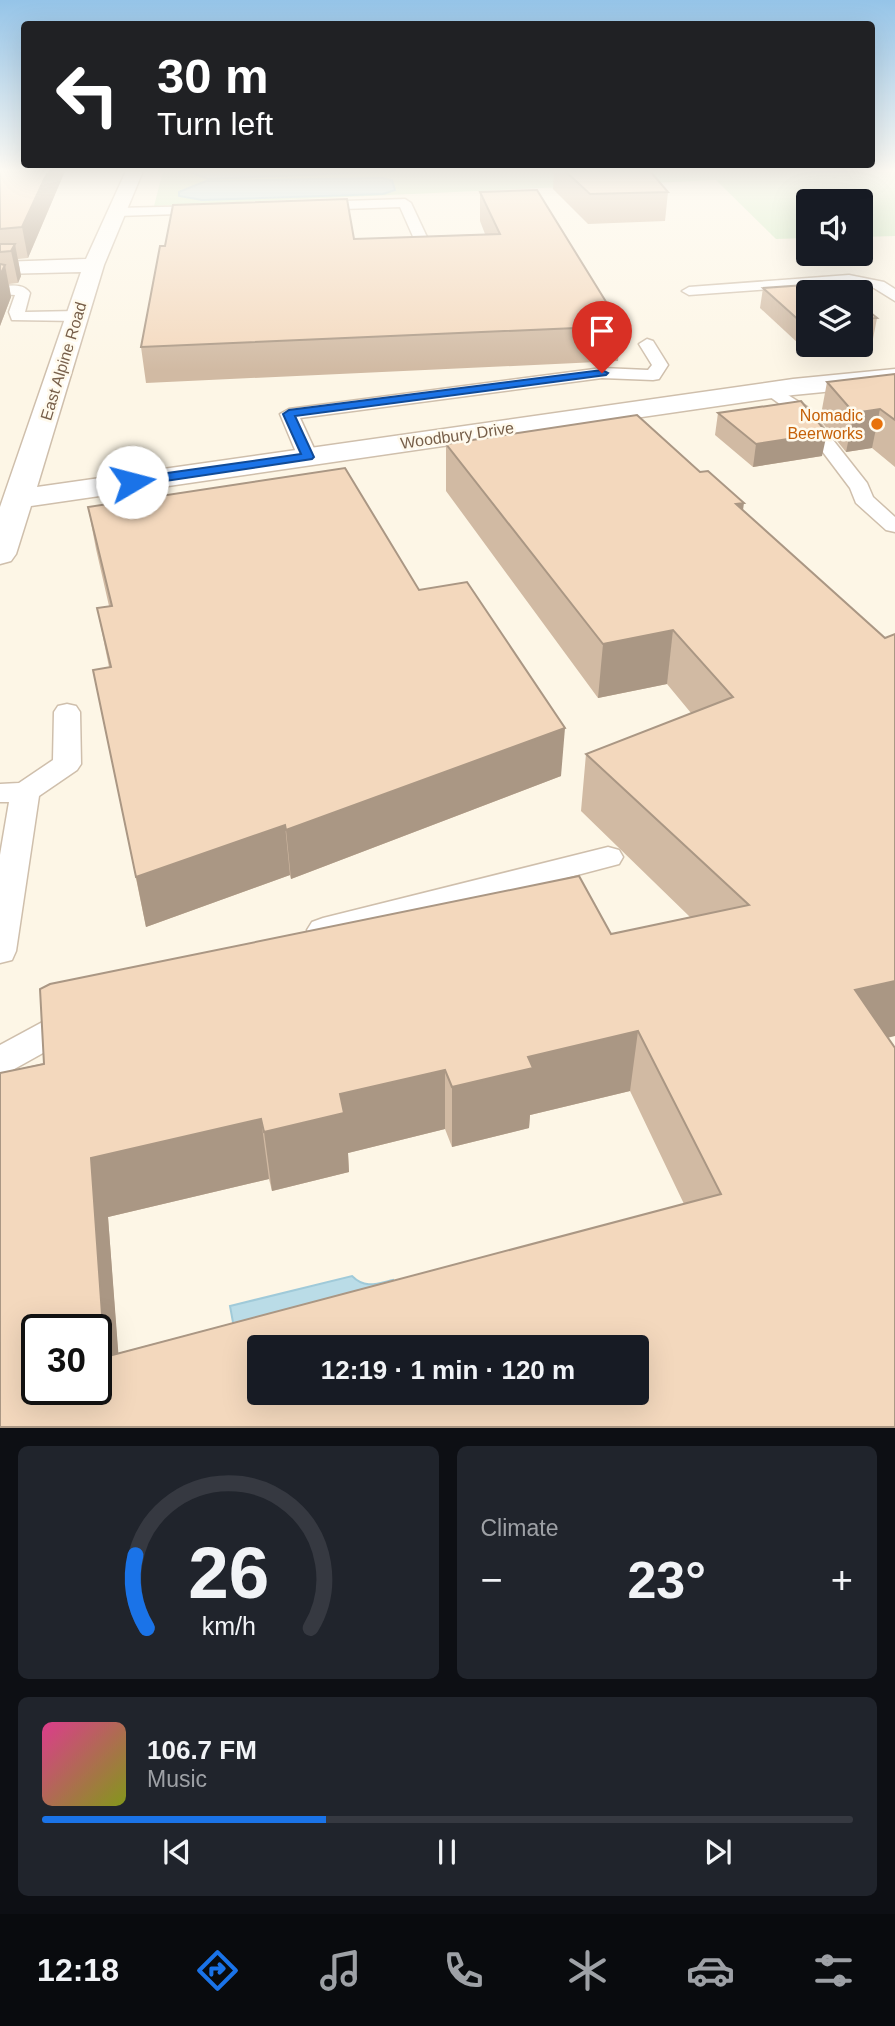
<!DOCTYPE html>
<meta charset="utf-8">
<style>
body{margin:0;font-family:Arial,sans-serif;background:#20242c;color:#f1f3f6;height:100vh;display:flex;flex-direction:column;font-size:26px;white-space:nowrap}
*{box-sizing:border-box;margin:0}
p{font-size:23px;color:#9ea1a6}
.icon{flex:none;width:38px;height:38px;fill:none;stroke:currentColor;stroke-width:2;stroke-linecap:round;stroke-linejoin:round}
.map{position:relative;height:1428px;overflow:hidden}
.side{display:flex;flex-direction:column;gap:18px;padding:18px;background:#0d0f14;flex:1}
.side>*{flex:none}
.top-card{position:absolute;left:21px;top:21px;width:854px;height:147px;border-radius:7px;box-shadow:0 7px 28px #0002;background:#202124;color:#fff;overflow:hidden}
.tools{position:absolute;left:796px;top:189px;display:grid;gap:14px}
.tools a{display:grid;place-items:center;width:77px;height:77px;border-radius:7px;background:#171b24;box-shadow:0 7px 28px #0002;font-size:35px}
.speed{position:absolute;left:21px;top:1314px;display:flex;gap:14px;font-size:35px;font-weight:700;text-align:center}
.speed>*{display:grid;place-content:center;width:91px;height:91px;border-radius:50%;background:#171b24;box-shadow:0 7px 28px #0002;line-height:1}
.speed .limit{border:4px solid #111;border-radius:10px;background:#fff;color:#111}
.pin{position:absolute;display:grid;place-items:center;width:60px;height:60px;color:#fff;margin:-72px -30px;border-radius:50% 50% 50% 0;rotate:-45deg;box-shadow:0 0 7px #0007}
.pin .icon{rotate:45deg}
.me{position:absolute;width:77px;margin:-38px;rotate:82deg;stroke-linejoin:round;filter:drop-shadow(0 0 5px #0008)}
.turn{display:flex;align-items:center;gap:24px;height:147px;padding:0 21px;font-size:32px}
.turn .icon{width:91px;height:91px;stroke-width:2.5}
.turn b{display:block;font-size:49px;line-height:60px}
.big{font-size:52px;font-weight:700;line-height:1.1}
.side .widget{flex:1;display:flex;flex-direction:column;justify-content:center;gap:10px;min-width:0;padding:0 24px;border-radius:10px;background:#20242c}
.side .dial{align-items:center;gap:0}
.dial svg{height:182px;overflow:visible;fill:none;stroke:#363941;stroke-width:7;stroke-linecap:round;text-anchor:middle}
.dial text{fill:#f1f3f6;stroke:none}
.song{display:flex;align-items:center;gap:21px}
.cover{width:84px;height:84px;border-radius:10px;background:linear-gradient(135deg,hsl(330 70% 55%),hsl(70 70% 35%))}
.played{height:7px;border-radius:4px;background:linear-gradient(90deg,#1a73e8 35%,#363941 35%)}
.keys{display:flex;justify-content:space-around;direction:ltr}
.heat{display:flex;justify-content:space-between;align-items:center;font-size:38px;direction:ltr}
.side .tiles{flex:1;display:grid;gap:18px;grid-template-columns:1fr 1fr}
.widget:last-child{grid-column:span 2}
.trip{position:absolute;left:247px;top:1335px;width:402px;height:70px;border-radius:7px;background:#171b24;box-shadow:0 7px 28px #0002;font-weight:700;line-height:70px;text-align:center}
.menu{display:flex;height:112px;justify-content:space-around;align-items:center;background:#090b0e;color:#9ea1a6}
.menu .icon{width:49px;height:49px}
.menu .active{color:#1a73e8}
.menu b{font-size:32px;color:#f1f3f6}
.map>svg:first-child{display:block}
.green{fill:#d0ebc4}
.water{fill:#badce7;stroke:#a0cad9;stroke-width:2}
.lines{fill:none;stroke-linecap:round;stroke-linejoin:round}
.lane-casing{stroke:#cfbfac;stroke-width:3}
.street-casing{stroke:#cfbfac;stroke-width:3}
.lane{fill:#fff;fill-rule:evenodd}
.street{fill:#fff;fill-rule:evenodd}
.wall{fill:#d1baa3;fill-rule:evenodd}
.shaded-wall{fill:#aa9784}
.building{fill:#f3d8bd;stroke:#aa9784;stroke-width:2;fill-rule:evenodd}
.route{fill:#1a73e8;stroke:#114b97;stroke-width:2}
.food-dot{fill:#e8710a;stroke:#fffaed;stroke-width:2.5}
.labels{text-anchor:middle;stroke-width:5;stroke-linejoin:round;paint-order:stroke}
.far-street-label{font-size:16px;fill:#775f4a;stroke:#fffaed}
.far-food-label{font-size:16px;fill:#c56008;stroke:#fffaed;text-anchor:end}
</style>
<div class="map">
<svg width="895" height="1428" viewBox="0 0 895 1428">
<rect width="100%" height="100%" fill="#fdf6e6"/>
<polygon class="green" points="163,171 895,171 895,236 861,237 861,201 808,201 808,238 776,239 716,180 154,206"/>
<g class="water">
<polygon points="188,171 395,171 208,179"/>
<polygon points="382,178 392,180 395,190 383,194 202,200 179,196 179,192 206,181"/>
<path d="M352 1276C365 1289 376 1284 393 1280L404 1323 259 1348 241 1366 230 1306Z"/>
</g>
<g class="lines">
<defs>
<g id="lane">
<polygon points="405,199 411,203 433,250 431,253 419,250 400,207 315,210 309,206 315,202"/>
<polygon points="206,206 210,207 210,213 117,216 111,212 117,208"/>
<polygon points="849,275 884,282 895,289 895,301 874,288 849,283 689,295 682,291 689,287"/>
<path d="M0 286C11 286 23 283 30 293L25 312 78 311 86 316 78 321 12 320 9 312 15 295 0 294Z"/>
<polygon points="647,339 653,341 668,365 659,379 653,380 602,378 300,418 318,457 308,463 298,457 280,414 289,409 602,368 648,370 652,365 639,344"/>
<polygon points="772,385 807,407 867,483 873,497 895,517 895,532 886,530 856,503 850,488 795,415 766,394 763,390 766,386"/>
<polygon points="67,704 76,706 80,712 81,764 77,770 39,796 16,951 12,960 0,963 0,855 9,802 0,802 0,784 19,783 53,760 54,712 58,706"/>
<polygon points="608,847 619,850 623,857 619,864 323,942 312,938 307,930 312,922 323,918"/>
<polygon points="74,1005 86,1009 91,1019 86,1029 0,1077 0,1045"/>
</g>
<polygon id="street" points="126,171 143,171 104,265 37,487 793,379 895,369 895,385 793,395 31,506 16,554 11,561 0,564 0,507 81,272 0,274 0,262 86,259"/>
</defs>
<use href="#lane" class="lane-casing"/>
<use href="#street" class="street-casing"/>
<use href="#lane" class="lane"/>
<use href="#street" class="street"/>
</g>
<g class="wall">
<polygon points="0,171 65,171 28,258 18,259 21,276 18,283 9,284 11,297 0,326"/>
<polygon points="554,171 650,171 668,192 665,221 588,224 553,189"/>
<polygon points="480,192 621,326 618,361 146,383 141,347 354,239 485,234 480,221"/>
<polygon points="763,288 808,292 808,344 799,344 760,308"/>
<polygon points="861,305 877,318 873,339 861,340"/>
<polygon points="895,374 895,467 872,448 846,452 820,420 827,382"/>
<polygon points="718,413 822,456 753,467 715,435"/>
<path d="M446 444 743 510 885 638 888 1037 895 1427H0V1073L611 934 690 917 581 811 586 754 691 713 667 684 598 698 446 491ZM630 1091 684 1204 118 1353 108 1217 269 1179 272 1191 349 1172 348 1153 445 1129 452 1147 529 1128 530 1115Z"/>
<polygon points="88,507 419,590 561,776 291,879 290,875 146,927 93,670 109,667 97,608 109,606 96,549"/>
</g>
<g class="shaded-wall">
<polygon points="48,171 65,171 28,258 22,227"/>
<polygon points="15,244 21,276 18,283 11,251"/>
<polygon points="5,265 11,297 0,326 0,275"/>
<polygon points="880,409 872,448 846,452 854,413"/>
<polygon points="827,433 822,456 753,467 756,444"/>
<polygon points="744,503 737,552 736,504"/>
<polygon points="673,630 667,684 598,698 603,644"/>
<polygon points="565,728 561,776 291,879 286,830"/>
<polygon points="285,825 290,875 146,927 136,877"/>
<polygon points="895,981 895,1036 838,1050 855,990"/>
<polygon points="638,1031 630,1091 530,1115 529,1128 452,1147 452,1087 528,1057"/>
<polygon points="445,1070 445,1129 348,1153 349,1172 272,1191 264,1132 340,1094"/>
<polygon points="261,1119 269,1179 108,1217 123,1414 105,1357 91,1158"/>
</g>
<g class="building">
<polygon points="0,171 48,171 22,227 0,229"/>
<polygon points="565,171 650,171 668,192 590,194"/>
<polygon points="537,190 621,326 141,347 160,246 165,246 173,205 347,199 354,239 500,234 480,192"/>
<polygon points="0,244 15,244 11,251 0,252"/>
<polygon points="0,264 5,265 0,275"/>
<polygon points="834,283 845,292 808,292 808,323 802,323 763,288"/>
<polygon points="861,305 877,318 861,319"/>
<polygon points="895,374 895,420 880,409 854,413 827,382"/>
<polygon points="801,401 827,433 756,444 718,413"/>
<path d="M637 415 700 472 708 471 744 503 736 504 885 638 895 634V981L855 990 895 1048V1427H0V1073L44 1064 40 989 50 984 579 876 611 934 749 905 586 754 733 697 673 630 603 644 446 444ZM638 1031 721 1194 105 1357 91 1158 261 1119 264 1132 344 1113 340 1094 445 1070 452 1087 533 1068 528 1057ZM37 1330H96V1390H37ZM259 1348H637V1393H259Z"/>
<polygon points="345,468 419,590 467,582 565,728 286,830 285,825 136,877 93,670 111,667 97,608 112,606 88,507"/>
</g>
<linearGradient id="sky" x2="0" y2="1"><stop stop-color="#95c4e8"/><stop offset="0.46" stop-color="#fefbf4"/><stop offset="1" stop-color="#fefbf4" stop-opacity="0"/></linearGradient>
<rect width="895" height="371" fill="url(#sky)"/>
<polygon class="route" points="602,370 608,373 606,375 295,416 314,457 312,459 132,486 126,482 132,478 301,454 283,414 289,410"/>
<circle class="food-dot" cx="877" cy="424" r="7"/>
<g class="labels">
<g class="far-street-label">
<text transform="translate(63 361) rotate(-73)" y="6">East Alpine Road</text>
<text transform="translate(457 435) rotate(-8)" y="6">Woodbury Drive</text>
</g>
<g class="far-food-label">
<text x="863" y="421">Nomadic<tspan x="863" dy="18">Beerworks</tspan></text>
</g>
</g>
</svg>
<div class="tools">
<a><svg class="icon" aria-label="sound" viewBox="0 0 24 24"><path d="M4 9h4l5-4v14l-5-4H4zM17 9q2 3 0 6"/></svg></a>
<a><svg class="icon" aria-label="layers" viewBox="0 0 24 24"><path d="M12 4l9 5-9 5-9-5zM3 14l9 5 9-5"/></svg></a>
</div>
<div class="speed"><div class="limit">30</div></div>
<div class="pin" style="left:602px;top:373px;background:#d93025"><svg class="icon" aria-label="arrive" viewBox="0 0 24 24"><path d="M6 21V4h12l-3 4 3 4H6"/></svg></div>
<svg class="me" style="left:132px;top:482px" viewBox="-20 -20 40 40"><circle r="19" fill="#fff"/><path d="M0-13L10 11 0 6-10 11z" fill="#1a73e8"/></svg>
<div class="trip">12:19 · 1 min · 120 m</div>
<div class="top-card">
<div class="turn"><svg class="icon" aria-label="left" viewBox="0 0 24 24"><path d="M17 20v-9H6M10 6l-5 5 5 5"/></svg><div><b>30 m</b>Turn left</div></div>
</div>
</div>
<section class="side">
<div class="tiles">
<div class="widget dial"><svg viewBox="0 0 100 80">
<path d="M14 69A42 42 0 1 1 86 69"/>
<path d="M14 69A42 42 0 0 1 9 37" stroke="#1a73e8"/>
<text x="50" y="56" font-size="32" font-weight="700">26</text>
<text x="50" y="72" font-size="11">km/h</text>
</svg></div>
<div class="widget"><p>Climate</p>
<div class="heat"><a>−</a><b class="big">23°</b><a>+</a></div>
</div>
<div class="widget">
<div class="song"><i class="cover"></i><div><b>106.7 FM</b><p>Music</p></div></div>
<div class="played"></div>
<div class="keys"><svg class="icon" aria-label="previous" viewBox="0 0 24 24"><path d="M18 5L8 12l10 7zM5 5v14"/></svg><svg class="icon" aria-label="pause" viewBox="0 0 24 24"><path d="M8 5v14M16 5v14"/></svg><svg class="icon" aria-label="next" viewBox="0 0 24 24"><path d="M6 5l10 7-10 7zM19 5v14"/></svg></div>
</div>
</div>
</section>
<nav class="menu">
<b>12:18</b>
<svg class="icon active" aria-label="directions" viewBox="0 0 24 24"><path d="M12 3l9 9-9 9-9-9zM9 14v-3h6M13 9l2 2-2 2"/></svg>
<svg class="icon" aria-label="music" viewBox="0 0 24 24"><path d="M9 18V5l10-2v13"/><circle cx="6" cy="18" r="3"/><circle cx="16" cy="16" r="3"/></svg>
<svg class="icon" aria-label="phone" viewBox="0 0 24 24"><path d="M5 4h4l2 5-3 2q2 4 5 5l2-3 5 2v4C11 20 4 13 5 4z"/></svg>
<svg class="icon" aria-label="climate" viewBox="0 0 24 24"><path d="M12 3v18M4 7l16 10M4 17L20 7"/></svg>
<svg class="icon" aria-label="car" viewBox="0 0 24 24"><path d="M5 17H2v-5l4-1 3-4h7l3 4 3 1v5h-3M9 17h6M6 11h13"/><circle cx="7" cy="17" r="2"/><circle cx="17" cy="17" r="2"/></svg>
<svg class="icon" aria-label="filters" viewBox="0 0 24 24"><path d="M4 7h16M4 17h16"/><circle cx="9" cy="7" r="2"/><circle cx="15" cy="17" r="2"/></svg>
</nav>
